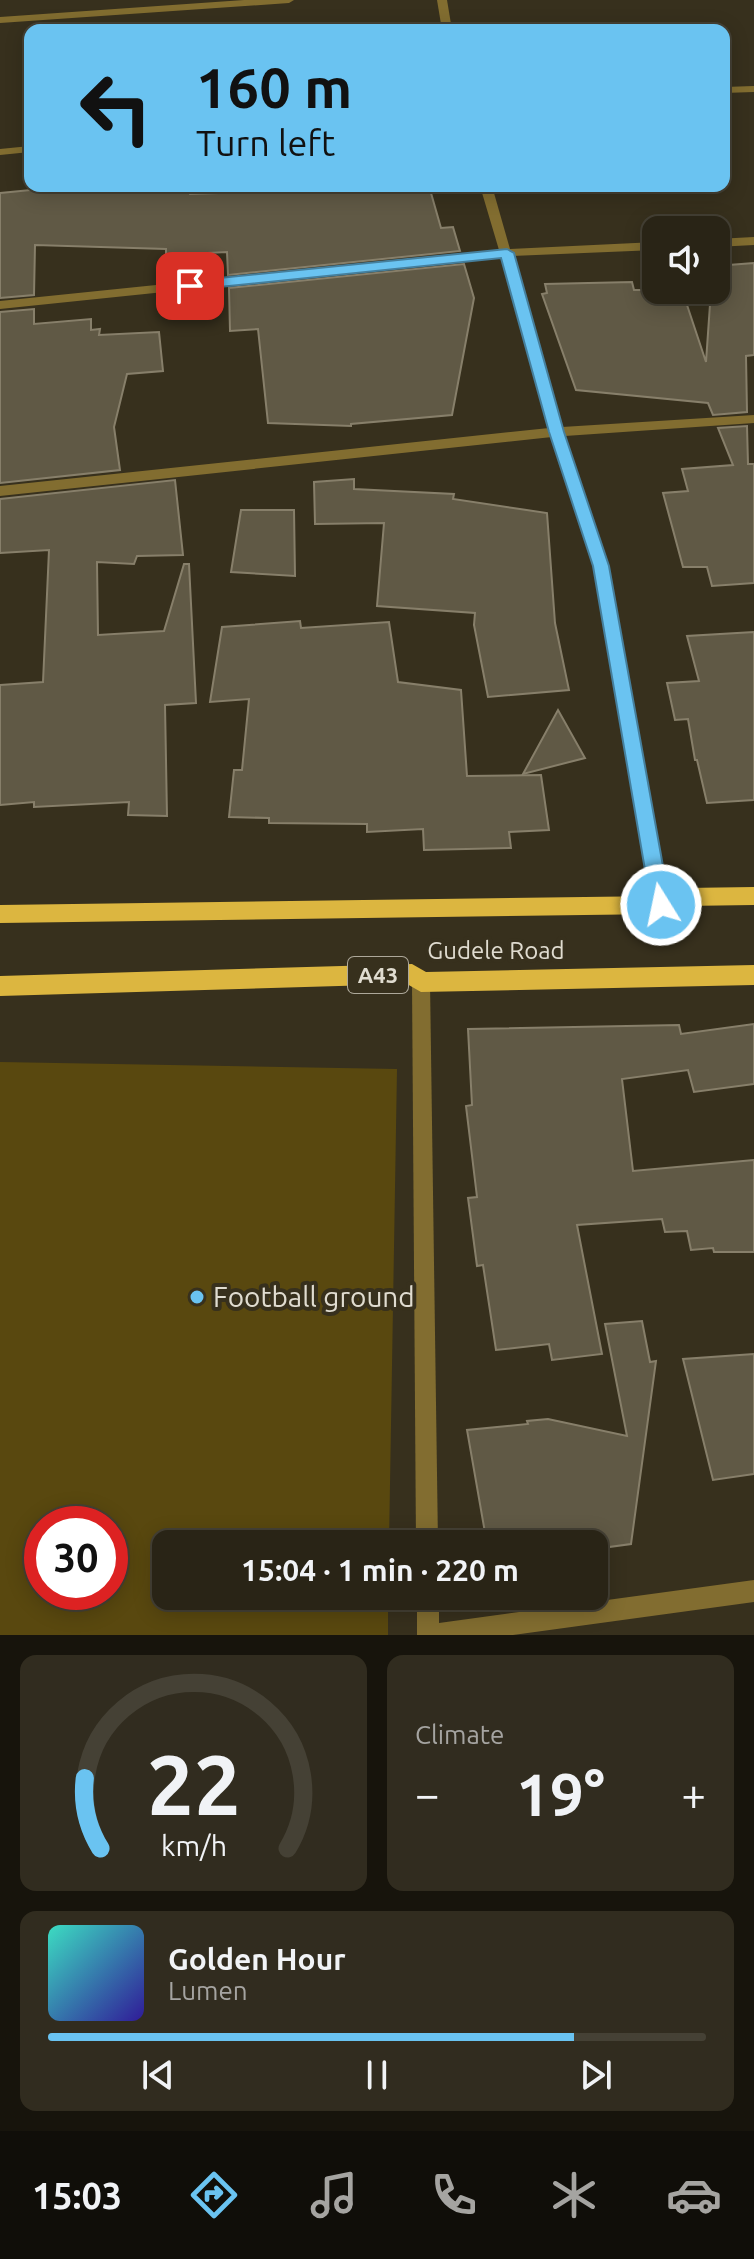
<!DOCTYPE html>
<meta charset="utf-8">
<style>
body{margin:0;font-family:Ubuntu,sans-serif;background:#312c1f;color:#f1f3f6;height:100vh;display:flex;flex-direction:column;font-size:30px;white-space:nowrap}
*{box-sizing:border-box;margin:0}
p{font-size:26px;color:#a5a4a1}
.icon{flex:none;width:44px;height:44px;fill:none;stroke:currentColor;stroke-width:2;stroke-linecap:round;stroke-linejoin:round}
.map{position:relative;height:1635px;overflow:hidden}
.drawer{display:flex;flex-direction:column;gap:20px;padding:20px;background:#17140c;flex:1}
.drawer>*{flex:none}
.top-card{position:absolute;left:24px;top:24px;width:706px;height:168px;border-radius:16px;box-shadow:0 4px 20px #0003,0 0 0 2px #454135;background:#6ac3f1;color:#111;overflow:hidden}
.fabs{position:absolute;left:642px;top:216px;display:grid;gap:16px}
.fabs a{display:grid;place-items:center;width:88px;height:88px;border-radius:16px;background:#292416;box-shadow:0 4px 20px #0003,0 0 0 2px #454135;font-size:40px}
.speed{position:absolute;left:24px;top:1506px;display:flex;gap:16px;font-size:40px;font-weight:700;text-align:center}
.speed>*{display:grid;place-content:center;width:104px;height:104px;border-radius:50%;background:#292416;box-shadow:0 4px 20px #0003,0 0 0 2px #454135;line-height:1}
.speed .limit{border:12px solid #d22;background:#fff;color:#111}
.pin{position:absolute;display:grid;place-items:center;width:68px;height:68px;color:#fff;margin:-34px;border-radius:16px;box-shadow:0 4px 12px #0006}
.me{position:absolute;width:88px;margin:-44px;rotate:350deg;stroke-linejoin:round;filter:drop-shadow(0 0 6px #0008)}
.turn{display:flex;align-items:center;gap:28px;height:168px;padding:0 40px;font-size:36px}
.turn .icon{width:104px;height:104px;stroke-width:2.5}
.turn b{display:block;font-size:56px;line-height:68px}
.big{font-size:60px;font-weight:700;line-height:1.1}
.drawer .widget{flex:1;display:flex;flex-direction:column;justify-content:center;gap:12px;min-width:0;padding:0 28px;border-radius:16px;background:#312c1f}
.drawer .dial{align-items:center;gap:0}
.dial svg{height:208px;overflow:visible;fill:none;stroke:#454135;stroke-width:7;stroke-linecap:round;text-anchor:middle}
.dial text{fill:#f1f3f6;stroke:none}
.song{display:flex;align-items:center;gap:24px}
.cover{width:96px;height:96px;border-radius:12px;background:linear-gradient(135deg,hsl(170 70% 55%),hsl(250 70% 35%))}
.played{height:8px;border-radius:4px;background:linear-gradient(90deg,#6ac3f1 80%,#454135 80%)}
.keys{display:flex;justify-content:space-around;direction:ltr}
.heat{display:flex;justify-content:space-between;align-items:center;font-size:44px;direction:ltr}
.drawer .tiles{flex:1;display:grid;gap:20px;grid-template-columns:1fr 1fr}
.widget:last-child{grid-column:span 2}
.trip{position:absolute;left:152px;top:1530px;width:456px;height:80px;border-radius:16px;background:#292416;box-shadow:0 4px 20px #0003,0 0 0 2px #454135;font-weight:700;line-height:80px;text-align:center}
.menu{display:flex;height:128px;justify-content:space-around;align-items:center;background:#100e09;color:#a5a4a1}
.menu .icon{width:56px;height:56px}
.menu .on{color:#6ac3f1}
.menu b{font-size:36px;color:#f1f3f6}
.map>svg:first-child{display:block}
.green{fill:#59480f;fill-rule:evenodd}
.building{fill:#605945;stroke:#877f6a;stroke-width:2}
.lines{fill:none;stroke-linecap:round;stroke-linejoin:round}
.minor{fill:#826d30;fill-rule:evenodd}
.trunk{fill:#dcb640;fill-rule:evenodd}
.route{fill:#6ac3f1;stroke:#457f9d;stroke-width:2}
.poi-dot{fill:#6ac3f1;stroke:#37301d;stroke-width:3}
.labels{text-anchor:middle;stroke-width:8;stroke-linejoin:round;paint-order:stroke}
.shield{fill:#37301d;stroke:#ada89a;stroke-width:2}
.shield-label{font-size:22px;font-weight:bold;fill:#e0dcd0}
.street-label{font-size:24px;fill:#e0dcd0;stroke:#37301d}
.near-poi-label{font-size:28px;fill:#e0dcd0;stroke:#37301d;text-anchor:start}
</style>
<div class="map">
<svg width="754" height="1635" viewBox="0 0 754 1635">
<rect width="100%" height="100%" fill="#37301d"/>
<path class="green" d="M0 1062 397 1069 389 1544H166V1596H388V1635H0ZM42 1524H110V1592H42Z"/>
<g class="building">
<polygon points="72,186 188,186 190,194 429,186 441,228 453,227 460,251 228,275 227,252 166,255 166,249 35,245 34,295 0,298 0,193"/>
<polygon points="754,263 754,355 746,356 747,412 713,415 708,403 576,390 542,294 547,293 545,284 632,282 634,290 682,290 706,362 711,290 716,290 716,266"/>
<polygon points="464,264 474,298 452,415 351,424 351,426 268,423 258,329 230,331 229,288"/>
<polygon points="34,309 34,324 91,319 91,330 100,329 99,335 159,332 163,371 127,374 114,427 120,470 0,483 0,312"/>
<polygon points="747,426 748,464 754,464 754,583 712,586 707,567 683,567 663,493 688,491 682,469 733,465 718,428"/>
<polygon points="354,479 354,489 454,494 453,499 547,513 555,623 569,690 488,697 474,625 475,613 377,606 384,523 315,524 314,482"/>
<polygon points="175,480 183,555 137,556 134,564 97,562 98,635 164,631 184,564 189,564 196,703 165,705 167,816 128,815 129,802 34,807 34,802 0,805 0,685 43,682 49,550 0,553 0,499"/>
<polygon points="241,510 294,510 295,576 231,572"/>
<polygon points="300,621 301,628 389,622 398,682 461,690 467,776 541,775 549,830 509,832 511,848 424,850 423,829 367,832 367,824 269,823 269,818 229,817 234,770 242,770 249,699 210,702 222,627"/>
<polygon points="754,632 754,800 707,803 697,760 695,760 688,719 675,720 667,683 699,681 687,636"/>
<polygon points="558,710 585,758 523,774"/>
<polygon points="754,1024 754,1084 694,1092 688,1070 622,1079 633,1171 754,1160 754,1252 714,1252 713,1248 691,1250 687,1231 665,1232 662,1219 577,1225 602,1354 552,1360 549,1344 496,1350 483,1265 477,1266 468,1198 477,1197 466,1106 472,1105 468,1029 679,1025 681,1034"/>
<polygon points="642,1321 650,1362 656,1361 631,1544 594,1549 594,1544 487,1544 467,1430 528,1424 527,1421 548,1419 627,1436 605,1324"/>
<polygon points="754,1354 754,1474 713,1480 683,1359"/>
</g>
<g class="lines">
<g class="minor">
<polygon points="244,0 294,0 289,3 0,23 0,17"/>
<polygon points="437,0 447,0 452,30 442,30"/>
<polygon points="754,86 754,92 724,93 724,87"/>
<polygon points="30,146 30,152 0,155 0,149"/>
<polygon points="480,186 492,186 510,249 656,242 656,250 512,256 562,427 754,415 754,423 565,436 608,566 669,905 667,910 655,910 653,905 594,566 552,437 0,496 0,486 549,428 501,257 0,309 0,301 499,250"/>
<polygon points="754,237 754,245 716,247 716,239"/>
<polygon points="421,975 427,977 430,982 438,1544 416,1544 412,982 415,977"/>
<polygon points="754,1580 754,1602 513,1635 417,1635 417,1596 439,1596 439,1623"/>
</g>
<g class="trunk">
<polygon points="754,887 754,905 684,906 661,914 0,923 0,905 661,896 684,888"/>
<polygon points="412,964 426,972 754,965 754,985 421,992 407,984 0,996 0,976"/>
</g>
</g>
<polygon class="route" points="507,249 514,253 564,432 609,566 670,905 667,911 654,911 651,905 593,566 549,432 501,258 190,290 183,286 190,281"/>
<circle class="poi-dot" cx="197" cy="1297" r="8"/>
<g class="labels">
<rect class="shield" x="348" y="957" width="60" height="36" rx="6"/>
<g class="shield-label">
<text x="378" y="983">A43</text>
</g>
<g class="street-label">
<text x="496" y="959">Gudele Road</text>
</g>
<g class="near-poi-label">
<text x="213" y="1307">Football ground</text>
</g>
</g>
</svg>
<div class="fabs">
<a><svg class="icon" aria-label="sound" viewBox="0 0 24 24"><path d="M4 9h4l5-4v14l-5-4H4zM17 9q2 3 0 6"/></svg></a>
</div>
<div class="speed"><div class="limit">30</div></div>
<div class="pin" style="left:190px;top:286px;background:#d93025"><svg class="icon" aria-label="arrive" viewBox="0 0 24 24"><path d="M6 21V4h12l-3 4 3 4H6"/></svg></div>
<svg class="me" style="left:661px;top:905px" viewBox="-20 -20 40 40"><circle r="17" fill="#6ac3f1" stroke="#fff" stroke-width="3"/><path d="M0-11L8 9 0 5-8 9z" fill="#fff"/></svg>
<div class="trip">15:04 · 1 min · 220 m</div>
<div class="top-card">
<div class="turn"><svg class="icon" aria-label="left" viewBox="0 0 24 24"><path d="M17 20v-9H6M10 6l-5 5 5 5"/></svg><div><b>160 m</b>Turn left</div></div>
</div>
</div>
<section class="drawer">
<div class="tiles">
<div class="widget dial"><svg viewBox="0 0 100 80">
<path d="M14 69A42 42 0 1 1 86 69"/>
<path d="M14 69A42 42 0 0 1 8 42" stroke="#6ac3f1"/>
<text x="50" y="56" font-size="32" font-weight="700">22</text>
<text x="50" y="72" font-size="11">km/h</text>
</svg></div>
<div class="widget"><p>Climate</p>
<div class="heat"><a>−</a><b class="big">19°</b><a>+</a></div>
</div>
<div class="widget">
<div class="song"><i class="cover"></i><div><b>Golden Hour</b><p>Lumen</p></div></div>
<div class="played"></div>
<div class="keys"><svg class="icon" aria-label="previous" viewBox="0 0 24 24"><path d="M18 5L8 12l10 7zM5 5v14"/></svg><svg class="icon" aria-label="pause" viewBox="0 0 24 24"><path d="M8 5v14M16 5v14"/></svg><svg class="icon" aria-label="next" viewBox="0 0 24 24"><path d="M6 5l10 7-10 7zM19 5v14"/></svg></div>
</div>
</div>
</section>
<nav class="menu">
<b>15:03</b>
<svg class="icon on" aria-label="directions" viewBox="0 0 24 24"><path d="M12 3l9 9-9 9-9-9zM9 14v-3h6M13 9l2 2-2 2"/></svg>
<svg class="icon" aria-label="music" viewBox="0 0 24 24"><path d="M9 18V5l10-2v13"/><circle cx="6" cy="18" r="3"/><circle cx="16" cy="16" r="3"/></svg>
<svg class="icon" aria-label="phone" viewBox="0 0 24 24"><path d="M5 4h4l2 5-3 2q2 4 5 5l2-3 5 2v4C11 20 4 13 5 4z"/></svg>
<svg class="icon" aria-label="climate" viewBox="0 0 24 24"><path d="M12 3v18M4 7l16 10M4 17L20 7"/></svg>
<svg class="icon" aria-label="car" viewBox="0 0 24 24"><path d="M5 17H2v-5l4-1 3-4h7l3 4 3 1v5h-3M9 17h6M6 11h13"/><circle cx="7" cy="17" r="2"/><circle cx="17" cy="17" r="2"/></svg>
</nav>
